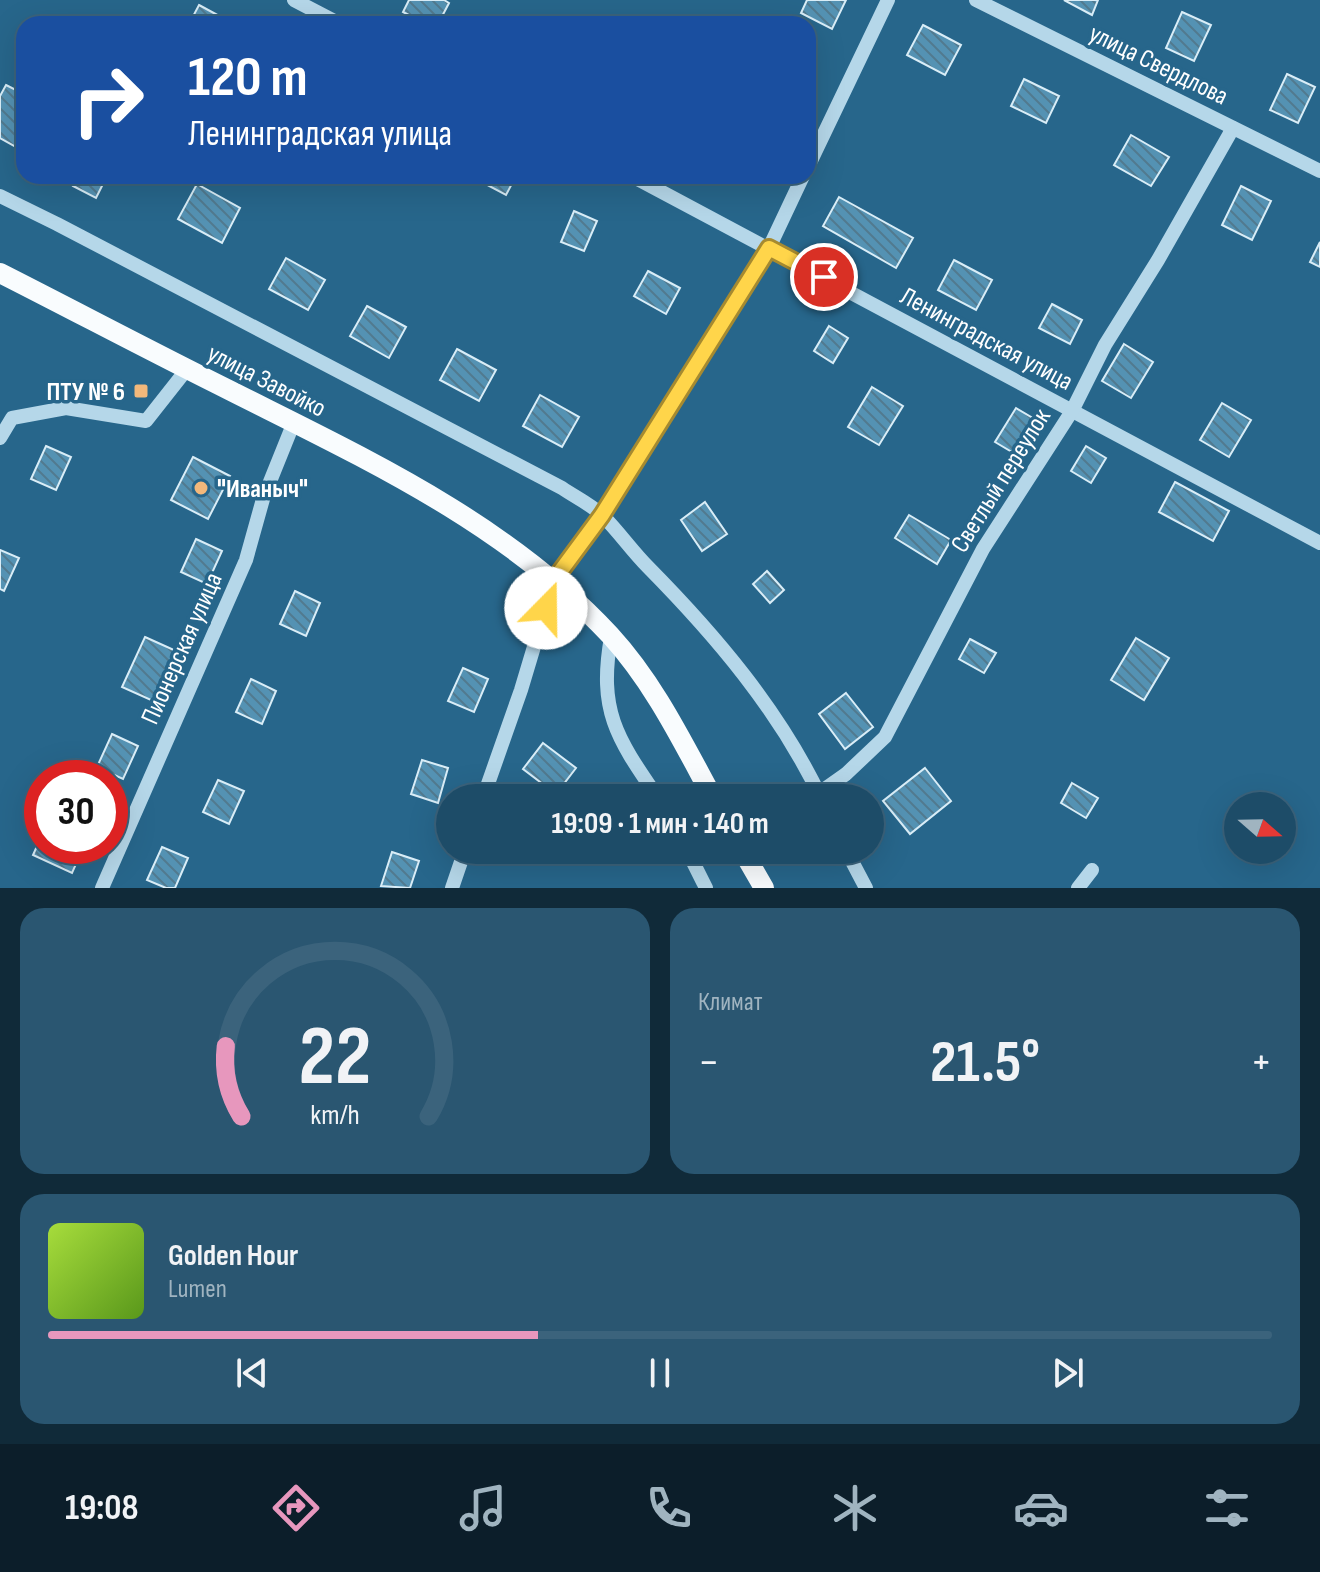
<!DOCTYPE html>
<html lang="ru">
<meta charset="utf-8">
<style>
body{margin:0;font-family:"Sofia Sans Condensed",sans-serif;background:#2a5671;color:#f1f3f6;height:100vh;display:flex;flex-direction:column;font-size:30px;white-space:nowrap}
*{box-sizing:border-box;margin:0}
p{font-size:26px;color:#a0b4c0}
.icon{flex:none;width:44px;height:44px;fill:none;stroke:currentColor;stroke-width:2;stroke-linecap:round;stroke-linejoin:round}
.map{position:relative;height:888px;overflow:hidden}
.drawer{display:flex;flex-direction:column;gap:20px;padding:20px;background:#102a39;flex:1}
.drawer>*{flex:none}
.top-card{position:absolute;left:16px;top:16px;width:800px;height:168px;border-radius:24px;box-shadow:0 8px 32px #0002,0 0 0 2px #3b637c;background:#1a4fa0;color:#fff;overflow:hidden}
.needle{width:52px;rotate:110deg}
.tools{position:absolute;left:1224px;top:792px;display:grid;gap:16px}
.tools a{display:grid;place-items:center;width:72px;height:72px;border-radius:50%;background:#1d4c68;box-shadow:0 8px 32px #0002,0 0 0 2px #3b637c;font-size:40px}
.speed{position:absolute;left:24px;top:760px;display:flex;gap:16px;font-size:40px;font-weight:700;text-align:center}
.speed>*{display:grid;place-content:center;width:104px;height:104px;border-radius:50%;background:#1d4c68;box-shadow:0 8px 32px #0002,0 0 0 2px #3b637c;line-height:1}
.speed .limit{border:12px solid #d22;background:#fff;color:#111}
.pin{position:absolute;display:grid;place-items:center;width:68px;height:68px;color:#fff;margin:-34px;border:4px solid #fff;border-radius:50%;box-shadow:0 2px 8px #0007}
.me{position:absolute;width:88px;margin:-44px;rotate:22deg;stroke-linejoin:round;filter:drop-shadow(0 0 6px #0008)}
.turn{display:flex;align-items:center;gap:28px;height:168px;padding:0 40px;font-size:36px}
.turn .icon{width:104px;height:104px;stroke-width:2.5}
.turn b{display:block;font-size:56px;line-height:68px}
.big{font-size:60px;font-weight:700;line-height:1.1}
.drawer .widget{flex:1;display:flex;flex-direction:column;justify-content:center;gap:12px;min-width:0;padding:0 28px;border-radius:24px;background:#2a5671}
.drawer .dial{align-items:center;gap:0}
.dial svg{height:208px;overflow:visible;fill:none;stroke:#3b637c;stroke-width:7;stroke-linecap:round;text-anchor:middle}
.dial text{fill:#f1f3f6;stroke:none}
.song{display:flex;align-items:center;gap:24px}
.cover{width:96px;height:96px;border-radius:12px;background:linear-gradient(135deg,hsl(80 70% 55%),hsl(90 70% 35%))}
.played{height:8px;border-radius:4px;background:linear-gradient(90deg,#e797bd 40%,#3b637c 40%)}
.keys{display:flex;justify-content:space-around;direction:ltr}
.heat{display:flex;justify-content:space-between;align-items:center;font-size:44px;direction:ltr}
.drawer .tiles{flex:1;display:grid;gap:20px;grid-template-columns:1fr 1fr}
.widget:last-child{grid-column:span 2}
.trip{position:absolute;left:436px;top:784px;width:448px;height:80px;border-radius:40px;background:#1d4c68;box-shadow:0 8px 32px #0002,0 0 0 2px #3b637c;font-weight:700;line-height:80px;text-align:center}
.tabs{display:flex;height:128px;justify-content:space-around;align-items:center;background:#0c1e2a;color:#a0b4c0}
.tabs .icon{width:56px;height:56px}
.tabs .on{color:#e797bd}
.tabs b{font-size:36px;color:#f1f3f6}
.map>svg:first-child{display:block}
.building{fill:url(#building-back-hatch);stroke:#d9edf7;stroke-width:2}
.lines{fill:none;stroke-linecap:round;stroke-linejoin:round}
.minor{stroke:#b5d7e9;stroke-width:14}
.major{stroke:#f9fcfe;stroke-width:20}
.route-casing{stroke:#a68a30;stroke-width:20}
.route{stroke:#ffd54a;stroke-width:14}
.poi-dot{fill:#f2b87b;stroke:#27668b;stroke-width:3}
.labels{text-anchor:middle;stroke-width:7;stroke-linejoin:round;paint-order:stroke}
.street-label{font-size:26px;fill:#fff;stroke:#27668b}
.poi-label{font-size:26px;font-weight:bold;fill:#fff;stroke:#27668b;text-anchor:end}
</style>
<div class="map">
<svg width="1320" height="888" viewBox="0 0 1320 888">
<defs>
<pattern id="building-back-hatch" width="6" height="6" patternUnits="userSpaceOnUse" patternTransform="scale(2)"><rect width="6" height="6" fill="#5492b3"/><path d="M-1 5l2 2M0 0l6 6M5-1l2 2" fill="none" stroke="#517a8f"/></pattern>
</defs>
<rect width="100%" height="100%" fill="#27668b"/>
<g class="building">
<polygon points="409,0 444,0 449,3 438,24 426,24 403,12"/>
<polygon points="807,0 846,0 832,29 801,13"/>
<polygon points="1064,0 1098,0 1092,15"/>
<polygon points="199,5 234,24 189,24"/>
<polygon points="1182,12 1211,25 1194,61 1166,48"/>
<polygon points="923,25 961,45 945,75 907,55"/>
<polygon points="1287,74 1315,87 1298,123 1270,110"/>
<polygon points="1024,79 1059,96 1046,123 1011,106"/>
<polygon points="6,85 24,94 24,136 18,148 0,138 0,96"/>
<polygon points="1131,135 1169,157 1151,186 1114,165"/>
<polygon points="78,176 107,176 96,198 73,186"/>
<polygon points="477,176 516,176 506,195 476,179"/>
<polygon points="197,184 240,208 222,243 178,219"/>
<polygon points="1241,186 1271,201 1252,240 1222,225"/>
<polygon points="839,197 913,238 896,268 823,226"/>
<polygon points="574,211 597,221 584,251 561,242"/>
<polygon points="1320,242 1320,267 1310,262"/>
<polygon points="286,258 325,280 308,310 269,289"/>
<polygon points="954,260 992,280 976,310 938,290"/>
<polygon points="648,271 680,288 666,314 634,296"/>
<polygon points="1052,304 1082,320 1070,344 1039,328"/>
<polygon points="367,306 406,327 389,358 350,336"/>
<polygon points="829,326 848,338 833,363 814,351"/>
<polygon points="1124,344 1153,362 1131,398 1102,381"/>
<polygon points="457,349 496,370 479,401 440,380"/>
<polygon points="872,387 903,406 879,445 848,427"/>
<polygon points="540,395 579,417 562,447 523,426"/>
<polygon points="1222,403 1251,420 1229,457 1200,440"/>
<polygon points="1016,408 1043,424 1022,458 995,442"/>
<polygon points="46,446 71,457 56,490 31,479"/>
<polygon points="1086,446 1106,458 1091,483 1071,471"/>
<polygon points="193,457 230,476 208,519 171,500"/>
<polygon points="1175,482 1229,511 1213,541 1159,512"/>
<polygon points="705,502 727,534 702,551 681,520"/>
<polygon points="909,515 951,540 937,564 895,538"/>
<polygon points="196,539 222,551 207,584 181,572"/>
<polygon points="0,550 19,558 4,591 0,589"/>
<polygon points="767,571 784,590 770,603 753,584"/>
<polygon points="295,591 320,603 306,636 280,624"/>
<polygon points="145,637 185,655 162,705 122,687"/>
<polygon points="1136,638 1169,658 1144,700 1111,680"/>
<polygon points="970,639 996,653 984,673 959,659"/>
<polygon points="463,668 488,679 474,712 448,701"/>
<polygon points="251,679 276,691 262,724 236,712"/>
<polygon points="846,693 873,727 845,749 819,714"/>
<polygon points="112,734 138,746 123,779 97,767"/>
<polygon points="543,743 576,768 556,794 523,769"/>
<polygon points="422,760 448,768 438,803 411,794"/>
<polygon points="925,768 951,801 910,834 883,801"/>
<polygon points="218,780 244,791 229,824 203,812"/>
<polygon points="1072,783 1098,798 1086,818 1061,803"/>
<polygon points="42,835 42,846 84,846 72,873 33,855"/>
<polygon points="162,847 188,858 175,888 166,888 147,880"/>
<polygon points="392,852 419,861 410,888 381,886"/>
</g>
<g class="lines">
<g class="minor">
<polyline points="294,0 340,24"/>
<polyline points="976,0 1320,171"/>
<polyline points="808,167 888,0"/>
<polyline points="632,176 1320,543"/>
<path d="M0 196 57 224 562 488C575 497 592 505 603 516 619 532 632 551 648 567 716 636 779 710 821 798"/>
<polyline points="0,438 12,418 66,408 146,421 187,369"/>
<path d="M611 637C598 712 617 738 658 798"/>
<polyline points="483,798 521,690 554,580 602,515 769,248 803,176"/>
<polyline points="812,798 846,774 885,737 983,549 1072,411 1105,345 1158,260 1233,128"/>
<polyline points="687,850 706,888"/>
<polyline points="846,850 866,888"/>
<polyline points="102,888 246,560 263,499 294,422"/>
<polyline points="452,888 465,850"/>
<polyline points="1078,888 1092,870"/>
</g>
<g class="major">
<path d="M0 273C77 312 154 353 231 391 366 459 506 523 610 635 654 683 682 741 713 798"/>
<polyline points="742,850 764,888"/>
</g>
</g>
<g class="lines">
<defs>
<polyline id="route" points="546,608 554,580 602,515 769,248 824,277"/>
</defs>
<use href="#route" class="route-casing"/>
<use href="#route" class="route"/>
</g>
<g class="poi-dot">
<rect x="133" y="383" width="16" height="16" rx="4"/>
<circle cx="201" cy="488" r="8"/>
</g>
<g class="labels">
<g class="street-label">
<text transform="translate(1159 64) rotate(26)" y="9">улица Свердлова</text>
<text transform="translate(987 338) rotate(28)" y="9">Ленинградская улица</text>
<text transform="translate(267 380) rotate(27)" y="9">улица Завойко</text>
<text transform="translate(1000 480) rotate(-58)" y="9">Светлый переулок</text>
<text transform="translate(181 648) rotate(-66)" y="9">Пионерская улица</text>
</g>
<g class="poi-label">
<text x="125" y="400">ПТУ № 6</text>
<text x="217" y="497" text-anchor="start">"Иваныч"</text>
</g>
</g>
</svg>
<div class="tools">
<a><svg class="needle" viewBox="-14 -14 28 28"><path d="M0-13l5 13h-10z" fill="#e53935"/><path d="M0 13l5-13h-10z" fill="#a0b4c0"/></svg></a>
</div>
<div class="speed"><div class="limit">30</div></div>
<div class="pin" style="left:824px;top:277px;background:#d93025"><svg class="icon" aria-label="arrive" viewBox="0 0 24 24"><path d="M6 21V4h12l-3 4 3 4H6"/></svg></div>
<svg class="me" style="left:546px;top:608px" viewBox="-20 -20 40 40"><circle r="19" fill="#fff"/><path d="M0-13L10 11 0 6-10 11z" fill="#ffd54a"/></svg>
<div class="trip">19:09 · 1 мин · 140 m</div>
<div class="top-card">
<div class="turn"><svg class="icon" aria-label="right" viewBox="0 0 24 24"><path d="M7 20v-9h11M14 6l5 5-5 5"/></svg><div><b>120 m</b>Ленинградская улица</div></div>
</div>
</div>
<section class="drawer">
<div class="tiles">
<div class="widget dial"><svg viewBox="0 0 100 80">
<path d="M14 69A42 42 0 1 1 86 69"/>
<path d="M14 69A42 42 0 0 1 8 42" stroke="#e797bd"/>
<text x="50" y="56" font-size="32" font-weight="700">22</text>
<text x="50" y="72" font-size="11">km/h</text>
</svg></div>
<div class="widget"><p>Климат</p>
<div class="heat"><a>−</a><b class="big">21.5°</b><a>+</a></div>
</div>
<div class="widget">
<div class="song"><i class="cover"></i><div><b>Golden Hour</b><p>Lumen</p></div></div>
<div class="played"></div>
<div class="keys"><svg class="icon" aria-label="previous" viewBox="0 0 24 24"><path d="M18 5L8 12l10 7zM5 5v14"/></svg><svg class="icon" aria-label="pause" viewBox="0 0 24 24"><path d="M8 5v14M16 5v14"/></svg><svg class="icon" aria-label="next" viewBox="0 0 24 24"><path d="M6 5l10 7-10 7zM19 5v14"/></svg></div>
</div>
</div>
</section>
<nav class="tabs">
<b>19:08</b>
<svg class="icon on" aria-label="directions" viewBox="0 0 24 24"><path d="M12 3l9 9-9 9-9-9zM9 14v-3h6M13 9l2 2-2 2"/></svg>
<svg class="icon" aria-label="music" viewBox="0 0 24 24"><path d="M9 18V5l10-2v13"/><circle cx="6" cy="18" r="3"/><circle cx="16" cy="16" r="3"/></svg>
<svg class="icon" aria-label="phone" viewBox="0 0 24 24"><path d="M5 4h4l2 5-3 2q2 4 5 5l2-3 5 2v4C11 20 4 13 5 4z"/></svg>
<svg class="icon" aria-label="climate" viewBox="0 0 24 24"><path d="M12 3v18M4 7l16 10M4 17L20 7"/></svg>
<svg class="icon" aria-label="car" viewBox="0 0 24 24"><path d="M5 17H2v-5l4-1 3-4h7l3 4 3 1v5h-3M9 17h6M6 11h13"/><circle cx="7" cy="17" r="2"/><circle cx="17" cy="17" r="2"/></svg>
<svg class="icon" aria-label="filters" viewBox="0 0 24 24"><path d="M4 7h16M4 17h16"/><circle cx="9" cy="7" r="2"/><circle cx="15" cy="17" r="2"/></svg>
</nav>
